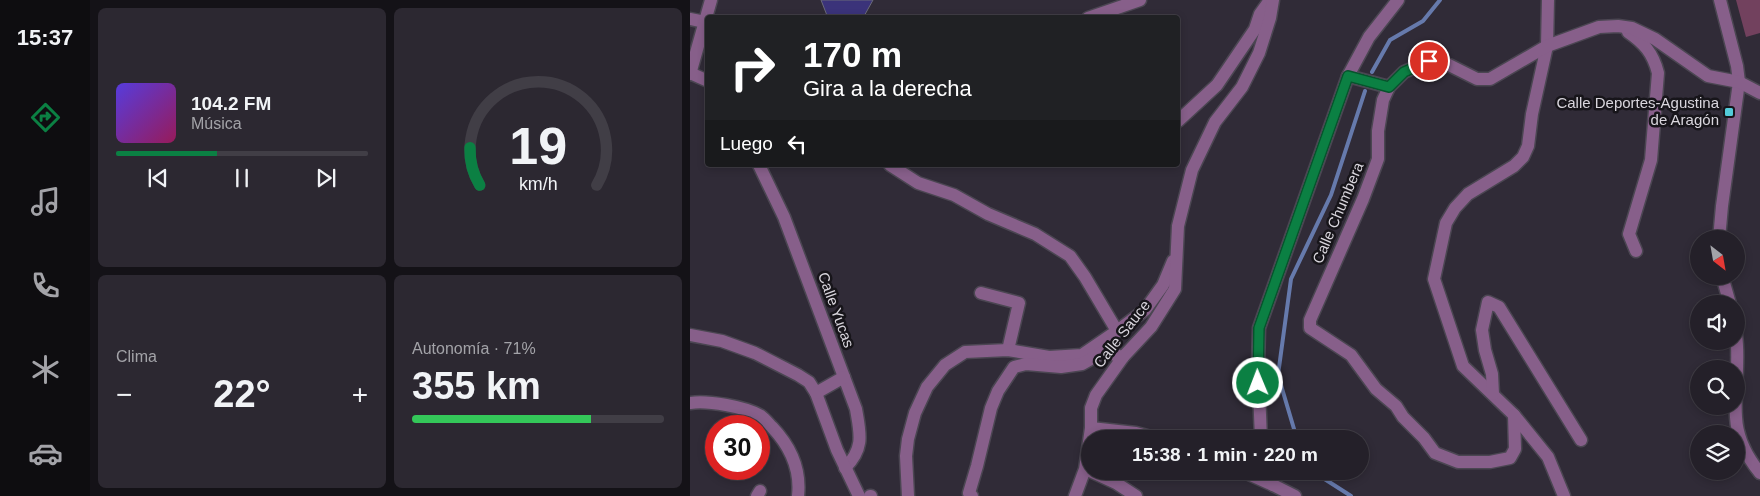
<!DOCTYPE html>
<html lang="es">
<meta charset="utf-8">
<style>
body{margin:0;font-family:Helvetica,sans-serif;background:#2c2831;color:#f1f3f6;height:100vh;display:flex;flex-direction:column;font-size:19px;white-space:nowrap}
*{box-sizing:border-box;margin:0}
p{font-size:16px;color:#a3a3a8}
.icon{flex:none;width:28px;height:28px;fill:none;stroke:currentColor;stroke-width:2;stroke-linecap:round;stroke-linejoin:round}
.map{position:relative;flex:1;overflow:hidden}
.panel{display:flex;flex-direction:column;gap:8px;padding:8px;background:#141217;width:600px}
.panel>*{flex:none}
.top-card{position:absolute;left:15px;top:15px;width:475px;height:152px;border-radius:5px;box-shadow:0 2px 8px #0003,0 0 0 1px #413e46;background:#202124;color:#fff;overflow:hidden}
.needle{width:32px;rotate:149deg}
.tools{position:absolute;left:1000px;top:230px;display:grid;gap:10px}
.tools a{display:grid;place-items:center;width:55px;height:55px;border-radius:50%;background:#242029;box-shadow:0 2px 8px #0003,0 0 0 1px #413e46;font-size:25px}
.speed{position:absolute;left:15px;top:415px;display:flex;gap:10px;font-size:25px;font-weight:700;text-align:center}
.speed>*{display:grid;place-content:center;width:65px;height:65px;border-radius:50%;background:#242029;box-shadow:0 2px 8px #0003,0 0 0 1px #413e46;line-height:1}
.speed .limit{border:8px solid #d22;background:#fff;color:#111}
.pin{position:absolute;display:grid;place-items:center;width:42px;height:42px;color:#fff;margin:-21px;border:2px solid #fff;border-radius:50%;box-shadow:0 1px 5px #0007}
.me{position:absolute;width:55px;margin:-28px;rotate:359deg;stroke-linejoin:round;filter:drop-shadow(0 0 4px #0008)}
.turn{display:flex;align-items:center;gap:18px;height:105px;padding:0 15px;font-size:22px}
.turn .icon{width:65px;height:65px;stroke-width:2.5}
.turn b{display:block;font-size:35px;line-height:42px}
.then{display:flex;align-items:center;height:48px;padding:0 15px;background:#0003;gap:10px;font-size:19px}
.big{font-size:38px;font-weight:600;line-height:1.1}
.panel .tile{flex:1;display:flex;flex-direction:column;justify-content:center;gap:8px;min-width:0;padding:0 18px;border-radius:8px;background:#2c2831}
.panel .dial{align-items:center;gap:0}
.dial svg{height:130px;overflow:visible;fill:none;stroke:#413e46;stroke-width:7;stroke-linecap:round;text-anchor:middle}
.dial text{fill:#f1f3f6;stroke:none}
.song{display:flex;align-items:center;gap:15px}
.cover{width:60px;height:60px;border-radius:8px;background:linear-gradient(135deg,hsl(250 70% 55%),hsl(330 70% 35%))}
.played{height:5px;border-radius:2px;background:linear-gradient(90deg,#0b8043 40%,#413e46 40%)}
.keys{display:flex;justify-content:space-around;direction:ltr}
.heat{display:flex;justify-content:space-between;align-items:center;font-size:28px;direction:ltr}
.charge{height:8px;border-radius:4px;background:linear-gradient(90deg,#34c759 71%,#413e46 0)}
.panel .tiles{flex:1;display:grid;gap:8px;grid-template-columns:repeat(2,1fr)}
.trip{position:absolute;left:391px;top:430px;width:288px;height:50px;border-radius:25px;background:#242029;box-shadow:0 2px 8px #0003,0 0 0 1px #413e46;font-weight:600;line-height:50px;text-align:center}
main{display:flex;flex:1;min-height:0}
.dock{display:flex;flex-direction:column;width:90px;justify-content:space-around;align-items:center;background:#0e0d10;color:#a3a3a8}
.dock .icon{width:35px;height:35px}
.dock .current{color:#0b8043}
.dock b{font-size:22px;color:#f1f3f6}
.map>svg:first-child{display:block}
.green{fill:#72415e}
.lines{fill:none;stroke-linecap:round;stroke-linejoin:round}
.stream{stroke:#667aac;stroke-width:4}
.building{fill:#3b337a;stroke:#6b6b79}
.minor-casing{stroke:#4b4652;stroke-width:15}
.minor{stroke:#875f8a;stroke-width:12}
.route-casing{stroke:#07532c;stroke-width:12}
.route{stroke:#0b8043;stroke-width:9}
.poi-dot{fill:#52cbd9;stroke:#17151a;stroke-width:2}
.labels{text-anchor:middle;stroke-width:5;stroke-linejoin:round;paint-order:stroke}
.poi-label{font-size:15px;fill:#d9d6dd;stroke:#17151a;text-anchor:end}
.street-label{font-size:15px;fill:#d9d6dd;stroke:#17151a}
</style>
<main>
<nav class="dock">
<b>15:37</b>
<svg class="icon current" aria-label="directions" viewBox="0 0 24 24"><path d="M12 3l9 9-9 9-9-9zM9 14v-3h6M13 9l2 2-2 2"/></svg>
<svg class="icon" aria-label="music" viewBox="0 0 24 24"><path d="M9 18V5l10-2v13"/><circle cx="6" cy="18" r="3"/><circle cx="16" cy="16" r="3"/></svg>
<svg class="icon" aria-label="phone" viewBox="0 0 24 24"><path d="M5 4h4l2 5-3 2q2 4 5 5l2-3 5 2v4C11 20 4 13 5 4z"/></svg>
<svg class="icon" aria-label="climate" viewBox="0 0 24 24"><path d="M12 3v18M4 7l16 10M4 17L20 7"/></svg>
<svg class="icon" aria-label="car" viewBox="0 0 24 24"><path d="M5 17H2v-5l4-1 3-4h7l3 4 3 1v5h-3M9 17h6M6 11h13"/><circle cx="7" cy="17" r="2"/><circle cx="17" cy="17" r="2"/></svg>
</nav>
<section class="panel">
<div class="tiles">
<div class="tile">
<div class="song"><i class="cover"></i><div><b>104.2 FM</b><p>Música</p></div></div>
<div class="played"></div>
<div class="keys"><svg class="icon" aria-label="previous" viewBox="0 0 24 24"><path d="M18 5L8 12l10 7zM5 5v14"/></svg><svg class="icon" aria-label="pause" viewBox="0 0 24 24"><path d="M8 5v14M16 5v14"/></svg><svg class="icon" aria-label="next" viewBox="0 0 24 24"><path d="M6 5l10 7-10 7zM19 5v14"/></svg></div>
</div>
<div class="tile dial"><svg viewBox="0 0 100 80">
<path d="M14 69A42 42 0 1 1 86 69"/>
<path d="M14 69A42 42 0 0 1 8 46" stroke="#0b8043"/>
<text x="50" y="56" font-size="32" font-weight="700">19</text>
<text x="50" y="72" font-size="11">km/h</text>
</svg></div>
<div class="tile"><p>Clima</p>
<div class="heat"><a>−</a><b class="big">22°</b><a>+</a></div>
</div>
<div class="tile"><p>Autonomía · 71%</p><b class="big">355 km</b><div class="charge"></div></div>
</div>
</section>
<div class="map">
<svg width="1070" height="496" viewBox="0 0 1070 496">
<rect width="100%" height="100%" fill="#302b37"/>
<polygon class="green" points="1046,0 1070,0 1070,33 1056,37"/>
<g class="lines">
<g class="stream">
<polyline points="682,72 700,40 733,21 750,0"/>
<polyline points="607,439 588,375 601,279 641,195 675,91"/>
<polyline points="622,471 661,496"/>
</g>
</g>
<polygon class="building" points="131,0 183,0 173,18 138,18"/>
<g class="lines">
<defs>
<g id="minor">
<polyline points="858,0 857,46 842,114 838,146 833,157 824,166 778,194 765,208 756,223 744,279 773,366 824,415 858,457 874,496"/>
<polyline points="398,18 450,0"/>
<polyline points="0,19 15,22"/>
<path d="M938 32C954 43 963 53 968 73L961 160 939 234 946 251"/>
<polyline points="0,73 18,81"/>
<polyline points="0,74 21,0"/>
<polyline points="658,76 699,87"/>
<polyline points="488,121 527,85 565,29 570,14 580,0"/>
<path d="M69 165 94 217 166 409C170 433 175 448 155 468"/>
<polyline points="200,165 228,183 264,195 298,214 345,234 380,256 395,277 427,331"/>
<polyline points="1029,239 1032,206 1049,82 1047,66 1030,0"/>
<polyline points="1032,276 1040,304"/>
<polyline points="291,293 329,303 318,350"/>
<polyline points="0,335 32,341 65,353 108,375 119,382 126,393 147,450 169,496"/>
<path d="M1046 335C1050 362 1044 390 1046 417 1047 438 1057 457 1070 473"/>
<polyline points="126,393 154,377"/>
<polyline points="803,394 802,374 795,350 792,330 798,302 809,307 891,440"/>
<path d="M0 403C17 400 56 407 71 416 75 419 79 424 82 427 100 446 111 469 108 496"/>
<polyline points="824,415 825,449 820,458 800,462 768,462 745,453 734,438 713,417 706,406 686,389 661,355 620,328 620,320 673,199 688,159 688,131 693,100 699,87 714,72 739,61 759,65 787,79 800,79 857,46 909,27 928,26 942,28 965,39 1018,76 1049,82 1070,93"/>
<polyline points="401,428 446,433 468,439"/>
<polyline points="571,439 568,366 569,328 658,76 679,37 708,0"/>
<polyline points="400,471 426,483 446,496"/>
<polyline points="552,471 583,485"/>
<polyline points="576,471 583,485 605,496"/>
<polyline points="67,496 70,491"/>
<polyline points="180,496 181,496"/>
<polyline points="218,496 216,456 218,439 225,413 237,387 255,365 275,352 318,350 359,357 392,355 427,331 455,310 473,285 483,261"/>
<polyline points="282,496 279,493 287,466 301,408 308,391 324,367 336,364 371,367 392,364 413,352 433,357"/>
<polyline points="385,496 395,469 401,428 401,408 406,395 433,357 461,327 485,289 488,226 502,170 525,122 552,87 569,53 580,18 583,0"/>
</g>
</defs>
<use href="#minor" class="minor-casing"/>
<use href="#minor" class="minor"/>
</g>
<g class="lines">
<defs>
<polyline id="route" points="568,383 569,328 658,76 699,87 714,72 739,61"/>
</defs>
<use href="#route" class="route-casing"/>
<use href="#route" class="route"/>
</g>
<rect class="poi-dot" x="1034" y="107" width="10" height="10" rx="2.5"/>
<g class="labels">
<g class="poi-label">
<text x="1029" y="108">Calle Deportes-Agustina<tspan x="1029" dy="17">de Aragón</tspan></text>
</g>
<g class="street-label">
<text transform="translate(648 213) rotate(-67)" y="5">Calle Chumbera</text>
<text transform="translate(146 310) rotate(70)" y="5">Calle Yucas</text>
<text transform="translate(432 334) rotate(-52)" y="5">Calle Sauce</text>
</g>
</g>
</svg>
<div class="tools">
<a><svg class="needle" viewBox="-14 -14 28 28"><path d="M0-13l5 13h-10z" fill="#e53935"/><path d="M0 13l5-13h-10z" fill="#a3a3a8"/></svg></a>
<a><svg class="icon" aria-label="sound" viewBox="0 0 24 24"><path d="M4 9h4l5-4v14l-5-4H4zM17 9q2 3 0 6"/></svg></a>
<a><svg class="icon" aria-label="search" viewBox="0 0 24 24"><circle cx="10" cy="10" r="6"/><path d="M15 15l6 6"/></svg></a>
<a><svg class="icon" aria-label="layers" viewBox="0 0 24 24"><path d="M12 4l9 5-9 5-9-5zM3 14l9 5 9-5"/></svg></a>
</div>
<div class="speed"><div class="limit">30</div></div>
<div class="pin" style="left:739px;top:61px;background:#d93025"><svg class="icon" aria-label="arrive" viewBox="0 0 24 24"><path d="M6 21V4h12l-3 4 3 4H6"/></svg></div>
<svg class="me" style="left:568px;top:383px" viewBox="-20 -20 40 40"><circle r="17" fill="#0b8043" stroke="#fff" stroke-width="3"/><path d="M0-11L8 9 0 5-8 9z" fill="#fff"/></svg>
<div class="trip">15:38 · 1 min · 220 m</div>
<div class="top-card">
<div class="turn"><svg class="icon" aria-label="right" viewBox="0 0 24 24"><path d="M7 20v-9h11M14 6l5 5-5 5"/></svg><div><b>170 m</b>Gira a la derecha</div></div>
<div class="then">Luego<svg class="icon" aria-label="left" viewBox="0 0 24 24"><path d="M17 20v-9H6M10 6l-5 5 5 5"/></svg></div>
</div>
</div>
</main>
